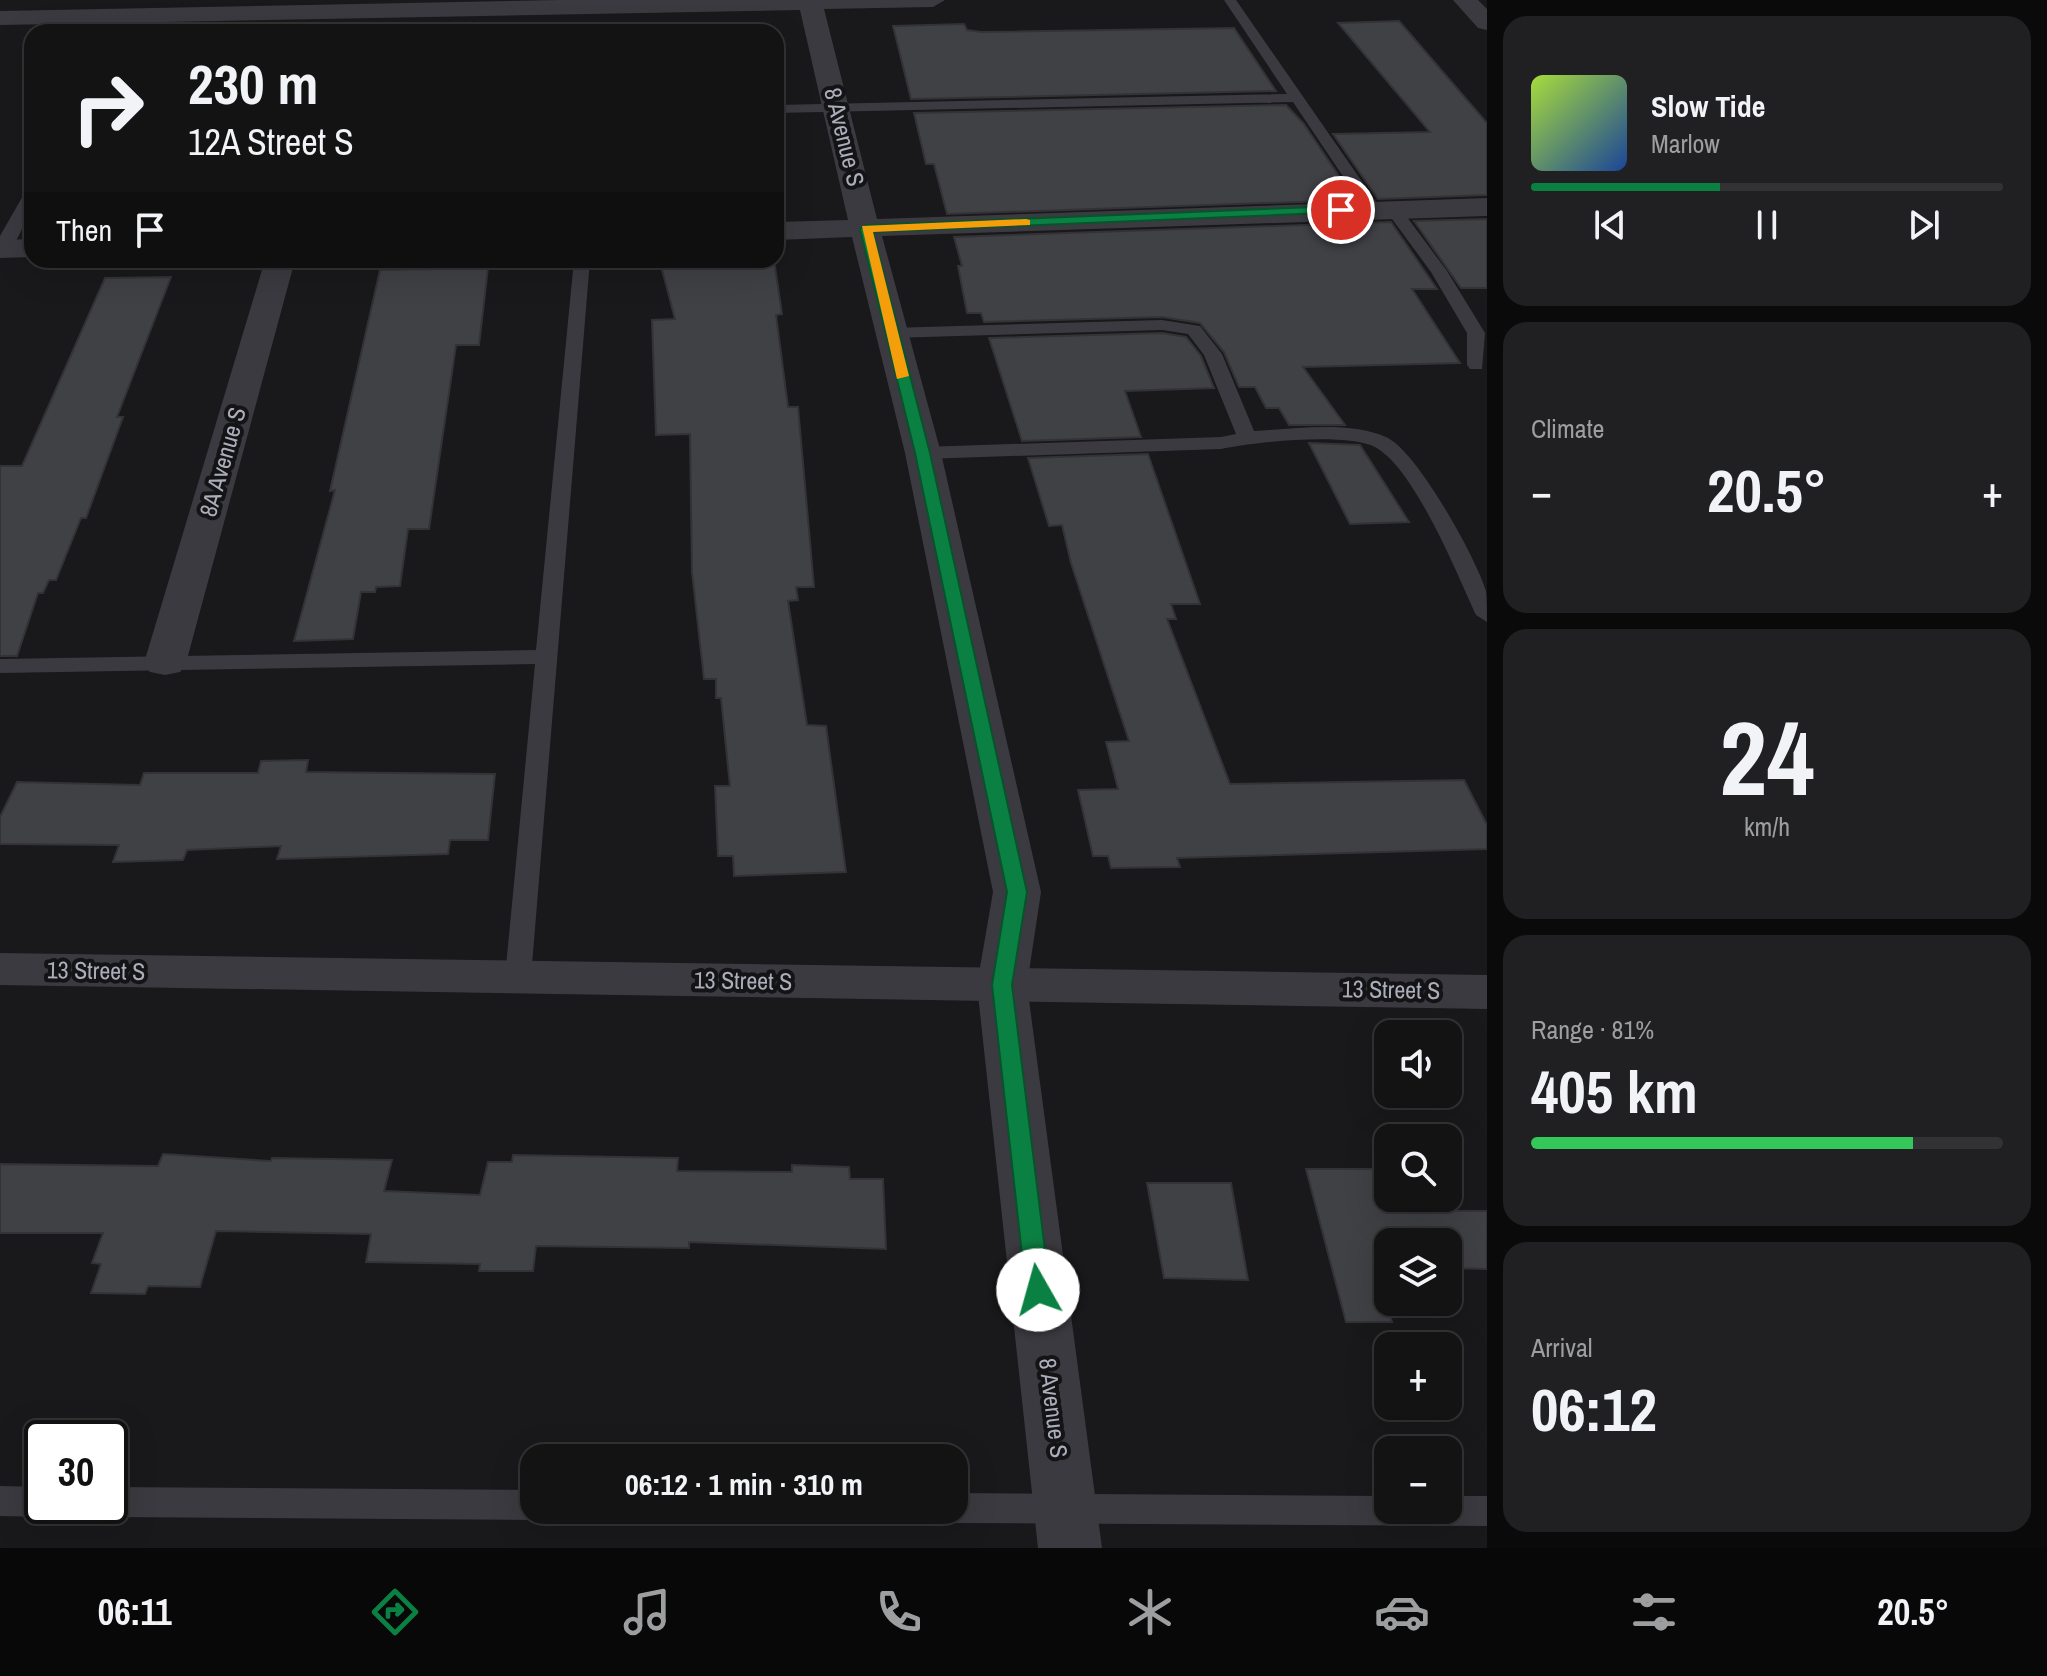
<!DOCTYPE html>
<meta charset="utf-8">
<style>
body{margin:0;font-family:"Archivo Narrow",sans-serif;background:#202022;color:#f1f3f6;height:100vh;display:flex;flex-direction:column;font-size:30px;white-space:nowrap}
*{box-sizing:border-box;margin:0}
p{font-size:26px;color:#9d9ea0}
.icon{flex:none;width:44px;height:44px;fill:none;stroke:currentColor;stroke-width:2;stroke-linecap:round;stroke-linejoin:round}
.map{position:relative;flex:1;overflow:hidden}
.details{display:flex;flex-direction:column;gap:16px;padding:16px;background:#0a0a0b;width:560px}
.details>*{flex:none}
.guide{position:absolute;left:24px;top:24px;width:760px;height:244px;border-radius:24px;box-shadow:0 8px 32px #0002,0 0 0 2px #323234;background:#131314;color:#f1f3f6;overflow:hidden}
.tools{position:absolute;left:1374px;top:1020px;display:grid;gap:16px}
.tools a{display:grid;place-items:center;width:88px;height:88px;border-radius:16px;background:#131314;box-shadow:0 8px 32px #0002,0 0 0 2px #323234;font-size:40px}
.speed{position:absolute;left:24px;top:1420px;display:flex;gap:16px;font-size:40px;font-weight:700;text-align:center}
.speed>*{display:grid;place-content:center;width:104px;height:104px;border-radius:50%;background:#131314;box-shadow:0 8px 32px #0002,0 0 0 2px #323234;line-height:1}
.speed .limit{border:4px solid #111;border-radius:12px;background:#fff;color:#111}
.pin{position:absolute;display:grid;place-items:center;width:68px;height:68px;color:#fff;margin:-34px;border:4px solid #fff;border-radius:50%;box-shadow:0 2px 8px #0007}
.me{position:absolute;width:88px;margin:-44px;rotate:353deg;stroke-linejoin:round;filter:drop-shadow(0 0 6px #0008)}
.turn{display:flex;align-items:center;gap:28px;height:168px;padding:0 32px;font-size:36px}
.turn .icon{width:104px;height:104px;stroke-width:2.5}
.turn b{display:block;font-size:56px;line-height:68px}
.then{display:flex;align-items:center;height:76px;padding:0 32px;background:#0003;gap:16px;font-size:30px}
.big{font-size:60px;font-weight:700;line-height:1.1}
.details .tile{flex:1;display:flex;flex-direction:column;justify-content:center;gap:12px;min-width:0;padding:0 28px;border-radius:24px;background:#202022}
.details .dial{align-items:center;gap:0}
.dial b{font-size:104px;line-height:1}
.song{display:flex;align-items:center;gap:24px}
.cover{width:96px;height:96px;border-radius:12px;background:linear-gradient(135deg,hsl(80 70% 55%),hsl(220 70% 35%))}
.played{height:8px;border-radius:4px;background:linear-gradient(90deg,#0b8043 40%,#323234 40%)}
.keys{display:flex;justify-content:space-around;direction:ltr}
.heat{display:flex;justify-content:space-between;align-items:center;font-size:44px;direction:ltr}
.charge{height:12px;border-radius:6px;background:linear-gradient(90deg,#34c759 81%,#323234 0)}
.trip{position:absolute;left:520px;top:1444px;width:448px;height:80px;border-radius:24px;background:#131314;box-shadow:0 8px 32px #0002,0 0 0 2px #323234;font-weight:700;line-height:80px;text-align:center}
.menu{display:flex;height:128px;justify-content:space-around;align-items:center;background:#080808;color:#9d9ea0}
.menu .icon{width:56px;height:56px}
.menu .current{color:#0b8043}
.menu b{font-size:36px;color:#f1f3f6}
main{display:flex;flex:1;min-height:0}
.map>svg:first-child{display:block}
.building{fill:#404145;stroke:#333337;stroke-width:2}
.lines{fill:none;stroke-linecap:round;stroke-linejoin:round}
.service{fill:#3a3a40;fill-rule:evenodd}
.minor{fill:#3a3a40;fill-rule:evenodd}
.tertiary{fill:#3a3a40;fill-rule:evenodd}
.route{fill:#0b8043;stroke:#07532c;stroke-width:2}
.slow{fill:#f59e0b}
.labels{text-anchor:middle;stroke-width:8;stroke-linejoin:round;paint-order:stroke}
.street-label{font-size:24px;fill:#abadba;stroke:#141416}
</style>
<main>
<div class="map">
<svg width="1487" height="1548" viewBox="0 0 1487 1548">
<rect width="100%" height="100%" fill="#19191b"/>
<g class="building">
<polygon points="1399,21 1487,123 1487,195 1378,199 1333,134 1430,132 1338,23"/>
<polygon points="964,24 967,30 981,32 1234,28 1276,91 911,99 893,26"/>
<polygon points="1286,105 1304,124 1355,200 947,214 934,164 926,164 914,113"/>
<polygon points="1487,219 1487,288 1461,288 1414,221"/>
<polygon points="1391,222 1437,289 1412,289 1460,363 1303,367 1345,425 1289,425 1279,408 1266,408 1255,387 1239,387 1224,352 1200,323 1162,317 984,322 981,313 967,313 958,266 962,266 954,237"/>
<polygon points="774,260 782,314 776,315 788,407 798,407 814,587 796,587 798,600 788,601 807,725 826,726 846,872 734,876 733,856 718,856 715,786 730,786 721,698 716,698 716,679 704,679 692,572 690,434 656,435 652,320 675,319 660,262"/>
<polygon points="488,268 479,345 456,345 429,529 408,529 400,586 376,587 375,592 361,592 353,639 294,641 335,490 330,491 380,270"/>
<polygon points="171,277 117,417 123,417 86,518 81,518 56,580 49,580 43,593 38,593 17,656 0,656 0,466 22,466 105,278"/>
<polygon points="1162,333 1186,337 1201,356 1214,388 1125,391 1141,437 1022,441 989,338"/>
<polygon points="1309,443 1360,445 1409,522 1350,524"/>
<polygon points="1148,454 1200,604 1171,604 1176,619 1167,619 1230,784 1464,780 1487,825 1487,849 1177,858 1180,867 1111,868 1108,856 1093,856 1078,790 1118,789 1106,742 1129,741 1071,563 1062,525 1049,526 1028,458"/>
<polygon points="308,760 306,772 495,774 488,840 450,840 448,854 277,859 281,846 187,850 183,860 113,862 119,845 0,844 0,817 17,782 140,785 144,773 258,773 261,761"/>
<polygon points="163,1154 271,1161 272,1158 392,1160 384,1191 480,1195 488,1162 512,1162 513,1155 678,1158 677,1171 792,1172 792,1165 849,1167 850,1179 883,1179 886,1249 689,1242 689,1248 536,1246 533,1271 479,1271 480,1264 366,1262 371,1234 216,1231 200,1287 148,1286 145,1294 91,1293 101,1264 92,1263 103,1233 0,1233 0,1164 158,1166"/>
<polygon points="1306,1169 1388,1169 1388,1198 1448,1198 1448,1189 1454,1211 1487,1211 1487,1269 1448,1268 1448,1242 1388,1242 1388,1266 1377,1266 1392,1322 1346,1322"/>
<polygon points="1147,1183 1231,1183 1248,1280 1164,1278"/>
</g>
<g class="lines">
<g class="service">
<polygon points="1224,0 1236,0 1381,209 1379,212 1367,212 1293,102 776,113 776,105 1287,94"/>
<polygon points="119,12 131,15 123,32 109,32"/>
<path d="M32 189C32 206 18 251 0 256V236L24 194Z"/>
<polygon points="1392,203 1398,205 1447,271 1485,333 1482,369 1470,369 1467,365 1467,333 1431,272 1384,208"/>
<polygon points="574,260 590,260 531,977 528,983 508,983 505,977 535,664 0,673 0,659 536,650"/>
<path d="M1162 320 1200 326 1222 354 1254 431C1294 429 1351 420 1388 438 1419 455 1475 556 1486 591 1487 600 1487 612 1487 622L1476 615C1456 572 1415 469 1375 447 1347 432 1252 442 1221 449L923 459 913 453 923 447 1221 437 1236 434 1204 355 1188 334 1162 330 890 338 881 333 890 328Z"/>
<polygon points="0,1486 42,1487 42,1506 57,1506 54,1512 42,1517 0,1516"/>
<polygon points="110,1487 534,1490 534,1510 549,1510 546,1516 534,1520 110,1517 98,1512 95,1506 110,1506"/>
<polygon points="954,1493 1388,1496 1388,1510 1448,1510 1448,1496 1487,1496 1487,1526 954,1523 942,1519 938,1510 954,1510"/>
</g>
<g class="minor">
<polygon points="560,0 945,0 933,7 824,9 877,219 1487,198 1487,216 882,236 941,453 1041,892 1027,985 1102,1548 1038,1548 977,985 993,892 905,453 852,237 776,240 776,222 848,220 800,10 0,25 0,11"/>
<polygon points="1453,0 1478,0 1487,9 1487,30 1478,28"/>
<polygon points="32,239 32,257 0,258 0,240"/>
<polygon points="265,260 295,260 186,663 180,672 165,675 150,672 144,663"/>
</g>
<polygon class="tertiary" points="0,953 1487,975 1487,1009 0,985"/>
</g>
<polygon class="route" points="1341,206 1346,207 1346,212 873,232 930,453 1027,892 1012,985 1050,1290 1047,1297 1030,1297 1026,1290 992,985 1007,892 915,453 860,229 866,225"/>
<polygon class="slow" points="1026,219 1030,220 1030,225 873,232 909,376 897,379 862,226"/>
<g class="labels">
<g class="street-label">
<text transform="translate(844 137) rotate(76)" y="8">8 Avenue S</text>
<text transform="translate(223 462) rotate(-74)" y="8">8A Avenue S</text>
<text transform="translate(96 971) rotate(1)" y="8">13 Street S</text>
<text transform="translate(743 981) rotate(1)" y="8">13 Street S</text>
<text transform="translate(1391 990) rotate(1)" y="8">13 Street S</text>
<text transform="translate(1053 1408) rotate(83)" y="8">8 Avenue S</text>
</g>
</g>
</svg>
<div class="tools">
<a><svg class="icon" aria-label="sound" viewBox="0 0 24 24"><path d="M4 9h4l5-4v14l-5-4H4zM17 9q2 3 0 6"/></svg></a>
<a><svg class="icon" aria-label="search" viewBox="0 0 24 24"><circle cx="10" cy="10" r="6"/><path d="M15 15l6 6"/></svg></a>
<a><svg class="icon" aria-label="layers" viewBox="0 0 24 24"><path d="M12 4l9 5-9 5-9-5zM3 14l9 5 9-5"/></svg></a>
<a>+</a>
<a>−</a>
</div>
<div class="speed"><div class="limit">30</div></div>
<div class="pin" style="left:1341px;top:210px;background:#d93025"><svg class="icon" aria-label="arrive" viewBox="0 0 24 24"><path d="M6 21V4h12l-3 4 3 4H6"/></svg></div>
<svg class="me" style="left:1038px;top:1290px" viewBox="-20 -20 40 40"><circle r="19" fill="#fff"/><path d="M0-13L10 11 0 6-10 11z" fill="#0b8043"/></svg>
<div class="trip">06:12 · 1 min · 310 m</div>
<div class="guide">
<div class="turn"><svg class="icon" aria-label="right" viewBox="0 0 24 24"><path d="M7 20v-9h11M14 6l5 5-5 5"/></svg><div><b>230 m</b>12A Street S</div></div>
<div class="then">Then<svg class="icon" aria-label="arrive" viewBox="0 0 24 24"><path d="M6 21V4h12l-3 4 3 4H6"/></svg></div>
</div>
</div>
<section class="details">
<div class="tile">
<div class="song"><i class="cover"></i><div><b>Slow Tide</b><p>Marlow</p></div></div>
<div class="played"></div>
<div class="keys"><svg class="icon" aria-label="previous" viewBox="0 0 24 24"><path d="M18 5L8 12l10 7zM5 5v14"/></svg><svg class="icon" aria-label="pause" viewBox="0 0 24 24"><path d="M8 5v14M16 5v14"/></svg><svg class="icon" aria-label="next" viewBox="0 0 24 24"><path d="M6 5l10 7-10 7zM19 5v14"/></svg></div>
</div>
<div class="tile"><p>Climate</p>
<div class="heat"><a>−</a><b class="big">20.5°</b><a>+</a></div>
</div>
<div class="tile dial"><b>24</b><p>km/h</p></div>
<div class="tile"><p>Range · 81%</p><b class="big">405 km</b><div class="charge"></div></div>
<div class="tile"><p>Arrival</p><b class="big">06:12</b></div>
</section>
</main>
<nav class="menu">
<b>06:11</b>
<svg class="icon current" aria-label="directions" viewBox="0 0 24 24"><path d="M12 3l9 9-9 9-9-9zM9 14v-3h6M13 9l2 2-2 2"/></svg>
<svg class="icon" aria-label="music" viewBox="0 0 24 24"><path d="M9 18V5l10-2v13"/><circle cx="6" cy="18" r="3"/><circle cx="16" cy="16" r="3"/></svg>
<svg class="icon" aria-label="phone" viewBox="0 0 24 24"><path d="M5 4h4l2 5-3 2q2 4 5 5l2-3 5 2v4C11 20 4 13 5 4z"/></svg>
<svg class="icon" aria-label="climate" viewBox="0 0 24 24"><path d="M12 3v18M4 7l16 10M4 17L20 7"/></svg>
<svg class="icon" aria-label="car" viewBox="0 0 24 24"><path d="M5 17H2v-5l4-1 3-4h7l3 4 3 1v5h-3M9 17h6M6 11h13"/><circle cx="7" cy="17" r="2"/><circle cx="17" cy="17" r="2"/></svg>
<svg class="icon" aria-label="filters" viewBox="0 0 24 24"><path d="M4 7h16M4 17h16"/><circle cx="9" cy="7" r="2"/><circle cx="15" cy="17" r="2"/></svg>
<b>20.5°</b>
</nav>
